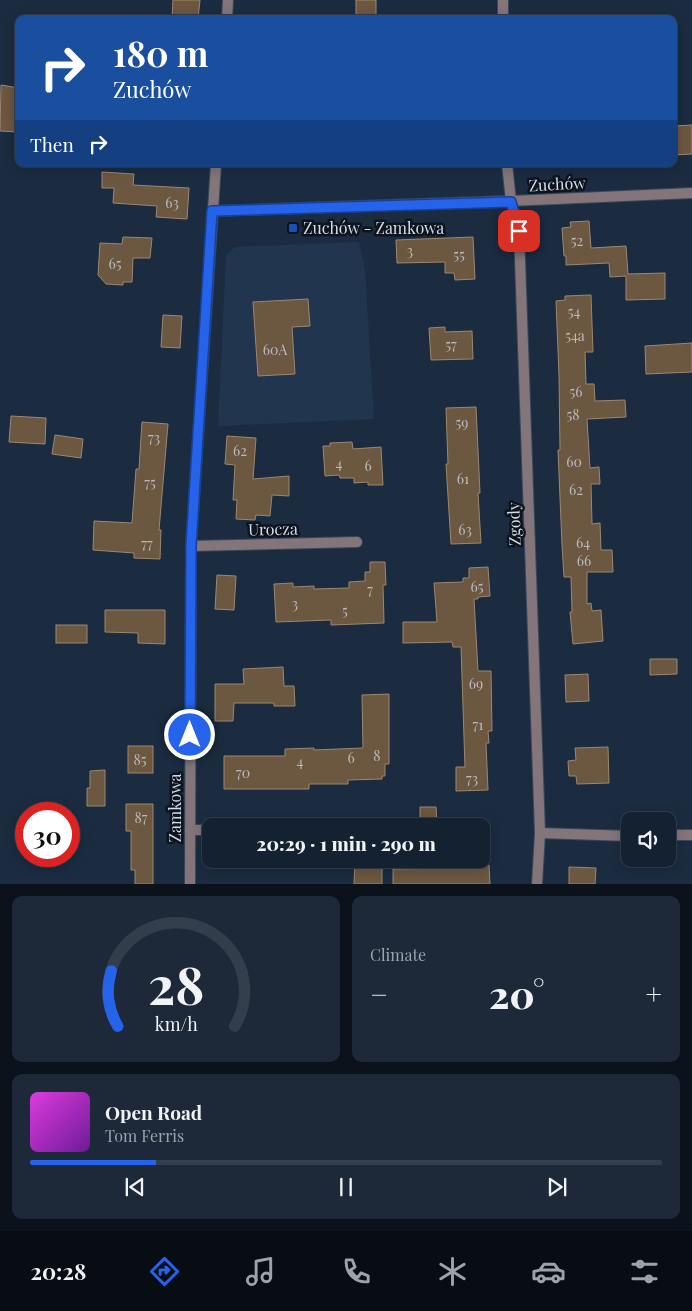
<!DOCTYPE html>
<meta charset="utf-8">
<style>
body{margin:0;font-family:"Playfair Display",serif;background:#1d2939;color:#f1f3f6;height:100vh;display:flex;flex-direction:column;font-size:19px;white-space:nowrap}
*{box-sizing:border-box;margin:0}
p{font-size:16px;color:#9da3ab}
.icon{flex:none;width:28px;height:28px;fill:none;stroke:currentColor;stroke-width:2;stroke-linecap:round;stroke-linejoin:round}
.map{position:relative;height:884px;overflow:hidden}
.sheet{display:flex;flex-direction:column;gap:12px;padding:12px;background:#0b121b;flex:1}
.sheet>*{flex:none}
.banner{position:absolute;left:15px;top:15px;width:662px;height:152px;border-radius:10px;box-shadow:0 2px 12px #0003,0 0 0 1px #333e4d;background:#1a4fa0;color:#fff;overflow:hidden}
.tools{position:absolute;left:621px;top:812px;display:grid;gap:10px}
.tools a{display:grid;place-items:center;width:55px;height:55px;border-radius:10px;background:#142131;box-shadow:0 2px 12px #0003,0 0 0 1px #333e4d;font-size:25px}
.speed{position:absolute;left:15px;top:802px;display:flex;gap:10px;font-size:25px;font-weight:700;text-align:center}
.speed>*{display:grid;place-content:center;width:65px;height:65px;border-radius:50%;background:#142131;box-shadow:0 2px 12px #0003,0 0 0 1px #333e4d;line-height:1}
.speed .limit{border:8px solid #d22;background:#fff;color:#111}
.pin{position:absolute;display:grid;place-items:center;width:42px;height:42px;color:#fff;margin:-21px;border-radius:10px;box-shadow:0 2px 8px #0006}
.me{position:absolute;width:55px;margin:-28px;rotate:0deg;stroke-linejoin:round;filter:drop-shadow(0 0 4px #0008)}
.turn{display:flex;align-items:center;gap:18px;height:105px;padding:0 15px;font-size:22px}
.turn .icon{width:65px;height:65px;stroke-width:2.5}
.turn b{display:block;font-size:35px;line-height:42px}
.then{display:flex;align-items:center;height:48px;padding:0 15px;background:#0003;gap:10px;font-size:19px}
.big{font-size:38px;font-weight:800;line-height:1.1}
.sheet .tile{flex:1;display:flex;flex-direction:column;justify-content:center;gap:8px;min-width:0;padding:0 18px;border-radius:10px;background:#1d2939}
.sheet .dial{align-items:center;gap:0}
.dial svg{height:130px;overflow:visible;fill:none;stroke:#333e4d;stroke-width:7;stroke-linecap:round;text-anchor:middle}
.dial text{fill:#f1f3f6;stroke:none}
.song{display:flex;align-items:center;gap:15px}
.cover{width:60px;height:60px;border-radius:8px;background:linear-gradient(135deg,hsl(300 70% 55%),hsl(280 70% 35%))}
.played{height:5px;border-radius:2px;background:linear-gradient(90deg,#2563eb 20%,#333e4d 20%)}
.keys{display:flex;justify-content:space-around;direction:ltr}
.heat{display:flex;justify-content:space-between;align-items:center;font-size:28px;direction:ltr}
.sheet .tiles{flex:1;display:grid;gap:12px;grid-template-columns:1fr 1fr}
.tile:last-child{grid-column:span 2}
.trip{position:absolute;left:202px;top:818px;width:288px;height:50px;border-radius:10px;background:#142131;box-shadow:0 2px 12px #0003,0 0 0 1px #333e4d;font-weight:800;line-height:50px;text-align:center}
.menu{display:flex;height:80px;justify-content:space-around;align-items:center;background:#080d14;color:#9da3ab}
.menu .icon{width:35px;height:35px}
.menu .on{color:#2563eb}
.menu b{font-size:22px;color:#f1f3f6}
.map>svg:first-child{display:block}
.built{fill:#21354f}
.building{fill:#6c5740;stroke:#9e876f}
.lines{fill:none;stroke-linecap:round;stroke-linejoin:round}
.minor-casing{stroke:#38485c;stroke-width:12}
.minor{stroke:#83757a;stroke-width:10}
.route-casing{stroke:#184099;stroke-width:12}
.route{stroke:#2563eb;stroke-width:9}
.transit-dot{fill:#1a4fb4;stroke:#0d141d;stroke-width:2}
.labels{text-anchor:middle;stroke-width:5;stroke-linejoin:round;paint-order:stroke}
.number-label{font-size:14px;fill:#b8bcc0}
.street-label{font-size:16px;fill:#d2ddeb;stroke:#0d141d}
.poi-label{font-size:16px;fill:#d2ddeb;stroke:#0d141d;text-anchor:start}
</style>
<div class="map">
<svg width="692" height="884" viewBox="0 0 692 884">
<rect width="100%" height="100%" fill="#1b2c41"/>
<polygon class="built" points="359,242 365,269 374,419 218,426 226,255 235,247"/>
<g class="building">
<polygon points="173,0 200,0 198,19 172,19"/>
<rect x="356" y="0" width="20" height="16"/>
<polygon points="1,85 19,88 19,132 0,131"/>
<polygon points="692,125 692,154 674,155 674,126"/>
<polygon points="102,172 134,174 133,185 189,188 187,219 156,217 157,206 113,203 114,188 102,188"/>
<polygon points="589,221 591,248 626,246 628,274 665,273 665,299 626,300 626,276 610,277 609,263 566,265 566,256 564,256 562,228 571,227 570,222"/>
<polygon points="123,237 152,238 150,258 133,258 132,282 123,282 123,285 106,284 98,275 100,243 122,244"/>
<polygon points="473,237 475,279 455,280 454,273 445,273 445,262 397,263 396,240"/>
<polygon points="591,295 593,352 585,352 586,384 594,384 595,401 625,400 626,417 587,419 590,468 599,467 600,484 591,484 592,524 600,523 601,550 612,550 613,572 587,572 587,604 591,603 592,611 601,610 603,641 573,644 570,612 572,612 571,577 564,577 562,545 558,450 560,450 559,375 556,301 565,300 565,296"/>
<polygon points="308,299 310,326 292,327 295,374 258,376 253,302"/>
<polygon points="163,315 182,316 180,348 161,347"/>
<polygon points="445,327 445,332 472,331 473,359 431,360 429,328"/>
<polygon points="692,343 692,372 646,374 645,346"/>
<polygon points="476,407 480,493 478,493 481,543 451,544 446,464 448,464 446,408"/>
<polygon points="11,416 46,418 45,444 9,442"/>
<polygon points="142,422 168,424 159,530 161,530 160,559 134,558 134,553 93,550 94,521 132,523 136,469 139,469"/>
<polygon points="55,435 83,439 81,458 52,454"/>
<polygon points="227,436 256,438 253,479 289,476 289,496 272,495 270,516 256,515 255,520 236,519 237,500 233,500 235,465 225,464"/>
<polygon points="352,442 353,449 381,447 383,485 368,485 368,482 354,483 354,478 340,478 339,475 325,476 323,446 330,446 330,443"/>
<polygon points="370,562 385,562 386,585 383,585 384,623 331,625 331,620 276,622 274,584 293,583 293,587 314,586 314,589 349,588 349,582 365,581 365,572 370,572"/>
<polygon points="488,567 490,596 478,597 478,599 474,599 478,671 491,671 492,731 488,731 489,743 486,743 488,790 456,791 456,767 465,767 461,647 453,647 452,642 403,643 403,622 437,622 434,583 463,582 463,578 469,578 469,568"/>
<polygon points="217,575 236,576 234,610 215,609"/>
<polygon points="105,610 165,610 165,644 138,643 138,633 105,632"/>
<rect x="56" y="625" width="31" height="18"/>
<polygon points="650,659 677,659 677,674 650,675"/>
<polygon points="283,667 284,686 294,686 295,706 274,706 274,703 234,703 233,721 215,721 215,684 244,684 243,669"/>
<polygon points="588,674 589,701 566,702 565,675"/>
<polygon points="389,694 389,764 385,764 385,776 382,776 382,779 348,780 348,784 309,784 309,789 224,789 224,756 285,756 285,749 314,748 314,750 363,748 362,695"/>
<rect x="128" y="746" width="25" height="27"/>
<polygon points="608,747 609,783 577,784 576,776 569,776 568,761 576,760 575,748"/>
<polygon points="105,770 105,806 87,806 87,788 90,788 90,771"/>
<polygon points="126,804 153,804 153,884 135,884 135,870 131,870 131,831 126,831"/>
<polygon points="420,807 436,807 437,826 420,826"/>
<polygon points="355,859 375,860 375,868 382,868 382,884 354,884"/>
<polygon points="474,861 474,866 489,865 490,884 393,884 393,869 460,868 459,862"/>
<polygon points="569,867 596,868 595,884 569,884"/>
</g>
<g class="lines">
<defs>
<g id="minor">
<polyline points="503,0 503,19"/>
<polyline points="227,19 228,0"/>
<polyline points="507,164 511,201 519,231 540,833 537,884"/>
<polyline points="213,211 511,201 692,193"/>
<polyline points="191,546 357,542"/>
<polyline points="319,826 389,824"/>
<polyline points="190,830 211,830"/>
<polyline points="540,833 630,836"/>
<polyline points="668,835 692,835"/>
<polyline points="190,884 191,546 216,164"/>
</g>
</defs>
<use href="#minor" class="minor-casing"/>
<use href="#minor" class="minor"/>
</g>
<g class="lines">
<defs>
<polyline id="route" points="190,735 191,546 212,211 511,202 519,231"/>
</defs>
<use href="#route" class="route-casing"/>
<use href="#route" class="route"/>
</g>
<rect class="transit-dot" x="288" y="223" width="10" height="10" rx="2.5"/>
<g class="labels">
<g class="number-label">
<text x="172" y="208">63</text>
<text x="577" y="246">52</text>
<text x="410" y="256">3</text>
<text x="459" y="260">55</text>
<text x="115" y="269">65</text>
<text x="574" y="317">54</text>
<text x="575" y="341">54a</text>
<text x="451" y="350">57</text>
<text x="275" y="355">60A</text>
<text x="576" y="397">56</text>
<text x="573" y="420">58</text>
<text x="462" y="428">59</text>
<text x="154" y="443">73</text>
<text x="240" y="456">62</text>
<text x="574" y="467">60</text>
<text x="339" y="469">4</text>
<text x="368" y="471">6</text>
<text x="463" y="484">61</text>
<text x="150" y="488">75</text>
<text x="576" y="495">62</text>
<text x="465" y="535">63</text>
<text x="583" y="548">64</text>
<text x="147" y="549">77</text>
<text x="584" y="566">66</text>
<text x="477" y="592">65</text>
<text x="370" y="595">7</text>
<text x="295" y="609">3</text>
<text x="345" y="616">5</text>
<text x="476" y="689">69</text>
<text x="478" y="730">71</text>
<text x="377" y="761">8</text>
<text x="351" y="763">6</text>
<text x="140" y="765">85</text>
<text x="300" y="767">4</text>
<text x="243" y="778">70</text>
<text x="472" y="784">73</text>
<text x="141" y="823">87</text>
</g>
<g class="street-label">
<text transform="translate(557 184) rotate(-3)" y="6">Zuchów</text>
<text transform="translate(514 524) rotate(-92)" y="6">Zgody</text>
<text transform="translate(273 529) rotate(-1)" y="6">Urocza</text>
<text transform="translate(175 808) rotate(-90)" y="6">Zamkowa</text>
</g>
<g class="poi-label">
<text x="303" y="234">Zuchów - Zamkowa</text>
</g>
</g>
</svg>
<div class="tools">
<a><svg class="icon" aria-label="sound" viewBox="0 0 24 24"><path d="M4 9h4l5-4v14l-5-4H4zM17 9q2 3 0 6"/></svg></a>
</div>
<div class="speed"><div class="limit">30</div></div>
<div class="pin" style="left:519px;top:231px;background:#d93025"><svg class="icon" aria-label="arrive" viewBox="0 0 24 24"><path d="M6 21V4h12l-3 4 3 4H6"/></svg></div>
<svg class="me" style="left:190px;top:735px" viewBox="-20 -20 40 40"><circle r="17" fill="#2563eb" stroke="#fff" stroke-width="3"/><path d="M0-11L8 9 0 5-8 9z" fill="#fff"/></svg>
<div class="trip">20:29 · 1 min · 290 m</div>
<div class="banner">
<div class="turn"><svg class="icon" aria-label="right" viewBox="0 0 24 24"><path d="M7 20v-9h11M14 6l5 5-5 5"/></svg><div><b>180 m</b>Zuchów</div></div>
<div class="then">Then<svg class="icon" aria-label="right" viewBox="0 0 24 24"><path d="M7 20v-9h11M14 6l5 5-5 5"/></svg></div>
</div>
</div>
<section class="sheet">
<div class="tiles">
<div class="tile dial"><svg viewBox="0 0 100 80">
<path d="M14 69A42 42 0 1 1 86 69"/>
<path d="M14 69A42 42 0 0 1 10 35" stroke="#2563eb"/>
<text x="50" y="56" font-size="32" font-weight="700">28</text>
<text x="50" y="72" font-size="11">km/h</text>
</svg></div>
<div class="tile"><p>Climate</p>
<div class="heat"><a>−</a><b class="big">20°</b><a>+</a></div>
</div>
<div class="tile">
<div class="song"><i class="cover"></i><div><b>Open Road</b><p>Tom Ferris</p></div></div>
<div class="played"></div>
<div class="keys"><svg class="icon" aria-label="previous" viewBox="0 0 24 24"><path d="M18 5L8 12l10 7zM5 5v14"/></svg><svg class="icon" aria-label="pause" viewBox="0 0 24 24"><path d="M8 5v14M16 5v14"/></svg><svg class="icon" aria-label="next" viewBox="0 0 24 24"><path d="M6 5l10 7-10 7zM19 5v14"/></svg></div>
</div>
</div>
</section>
<nav class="menu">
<b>20:28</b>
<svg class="icon on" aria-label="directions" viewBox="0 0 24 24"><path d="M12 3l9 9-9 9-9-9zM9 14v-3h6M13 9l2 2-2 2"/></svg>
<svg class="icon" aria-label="music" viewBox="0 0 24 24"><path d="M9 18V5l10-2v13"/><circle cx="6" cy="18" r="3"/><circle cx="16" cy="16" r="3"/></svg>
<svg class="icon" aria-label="phone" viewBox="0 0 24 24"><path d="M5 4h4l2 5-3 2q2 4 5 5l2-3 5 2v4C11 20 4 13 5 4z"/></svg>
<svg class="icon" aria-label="climate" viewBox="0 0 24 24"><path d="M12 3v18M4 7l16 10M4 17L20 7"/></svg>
<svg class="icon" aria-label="car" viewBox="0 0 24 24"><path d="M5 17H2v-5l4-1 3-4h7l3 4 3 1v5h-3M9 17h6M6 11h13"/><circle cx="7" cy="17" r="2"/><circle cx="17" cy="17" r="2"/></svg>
<svg class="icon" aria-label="filters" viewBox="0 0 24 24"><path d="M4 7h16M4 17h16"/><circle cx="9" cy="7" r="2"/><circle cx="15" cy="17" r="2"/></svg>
</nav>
